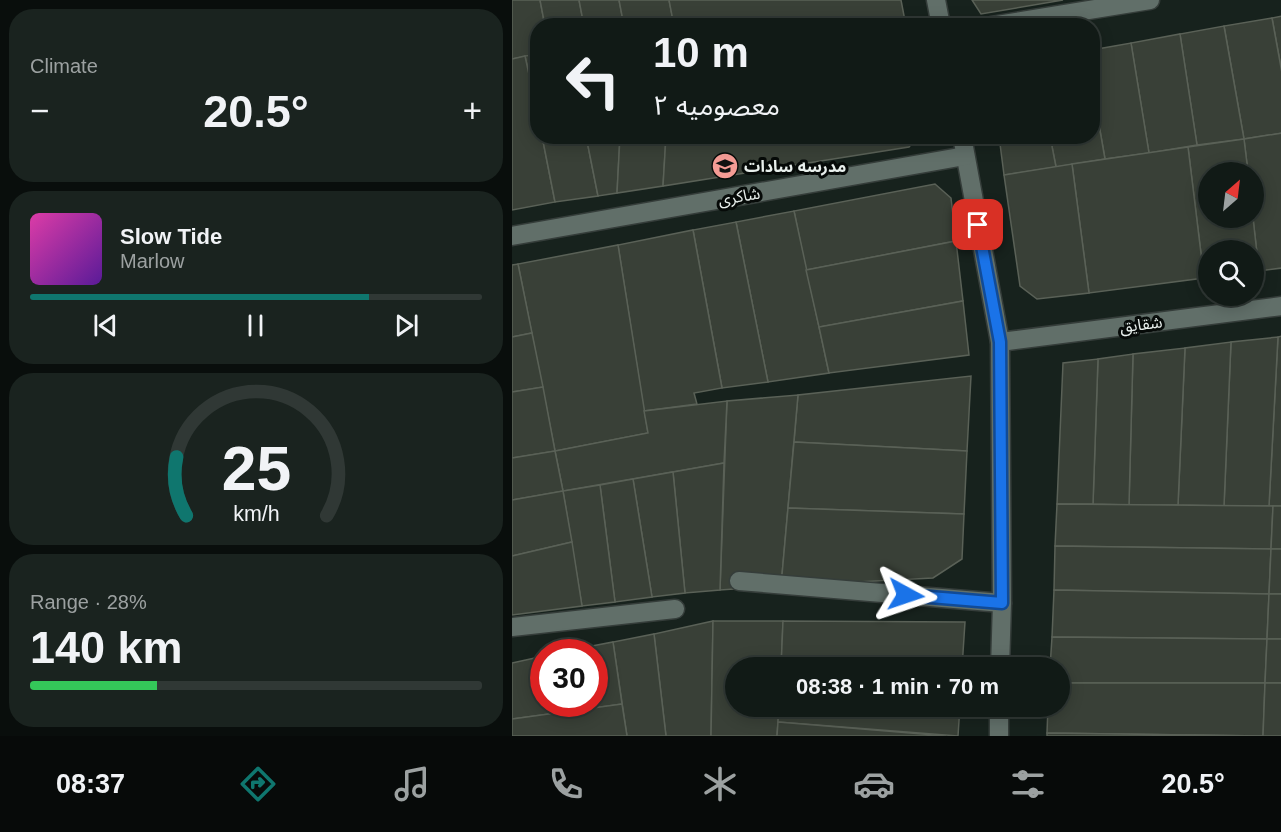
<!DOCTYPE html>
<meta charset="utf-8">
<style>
body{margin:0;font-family:Helvetica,"Noto Sans Arabic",sans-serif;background:#1a231f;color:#f1f3f6;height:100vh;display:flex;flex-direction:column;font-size:22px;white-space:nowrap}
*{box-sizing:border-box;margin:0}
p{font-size:20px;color:#9ca1a1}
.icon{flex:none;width:33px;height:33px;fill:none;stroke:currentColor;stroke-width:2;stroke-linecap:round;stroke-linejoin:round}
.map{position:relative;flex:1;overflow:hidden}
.sheet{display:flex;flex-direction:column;gap:9px;padding:9px;background:#090e0c;width:512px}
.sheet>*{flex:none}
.hud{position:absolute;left:18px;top:18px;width:570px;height:126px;border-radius:24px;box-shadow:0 3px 15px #0003,0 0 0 2px #303835;background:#111a16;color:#f1f3f6;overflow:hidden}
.needle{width:39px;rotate:28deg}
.tools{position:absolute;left:686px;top:162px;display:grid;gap:12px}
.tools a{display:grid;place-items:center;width:66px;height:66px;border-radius:50%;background:#111a16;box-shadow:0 3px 15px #0003,0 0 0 2px #303835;font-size:30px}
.speed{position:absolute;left:18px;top:639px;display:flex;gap:12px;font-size:30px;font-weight:700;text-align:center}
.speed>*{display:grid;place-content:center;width:78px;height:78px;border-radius:50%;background:#111a16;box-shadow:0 3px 15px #0003,0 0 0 2px #303835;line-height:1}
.speed .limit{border:9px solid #d22;background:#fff;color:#111}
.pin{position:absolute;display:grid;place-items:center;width:51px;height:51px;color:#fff;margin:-26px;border-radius:12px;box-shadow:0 3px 9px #0006}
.me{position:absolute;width:66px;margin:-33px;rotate:95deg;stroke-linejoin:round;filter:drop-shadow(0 0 4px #0008)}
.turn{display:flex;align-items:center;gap:21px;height:126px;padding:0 24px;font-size:27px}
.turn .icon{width:78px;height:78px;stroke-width:2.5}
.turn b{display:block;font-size:42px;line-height:51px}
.big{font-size:45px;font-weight:700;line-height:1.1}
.sheet .card{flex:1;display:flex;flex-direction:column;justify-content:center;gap:9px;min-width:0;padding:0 21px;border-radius:24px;background:#1a231f}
.sheet .dial{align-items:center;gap:0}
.dial svg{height:156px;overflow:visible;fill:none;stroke:#303835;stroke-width:7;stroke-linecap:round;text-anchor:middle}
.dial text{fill:#f1f3f6;stroke:none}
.song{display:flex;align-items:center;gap:18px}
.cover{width:72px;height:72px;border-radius:9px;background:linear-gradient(135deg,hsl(320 70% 55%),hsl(270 70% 35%))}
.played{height:6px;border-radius:3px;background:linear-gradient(90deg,#0f766e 75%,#303835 75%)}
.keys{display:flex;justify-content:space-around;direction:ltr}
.heat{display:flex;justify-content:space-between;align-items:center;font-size:33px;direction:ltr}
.charge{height:9px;border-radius:4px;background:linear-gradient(90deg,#34c759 28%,#303835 0)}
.trip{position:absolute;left:213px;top:657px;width:345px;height:60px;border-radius:30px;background:#111a16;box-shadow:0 3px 15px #0003,0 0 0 2px #303835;font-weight:700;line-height:60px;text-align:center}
.tabs{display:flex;height:96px;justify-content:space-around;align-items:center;background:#070a09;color:#9ca1a1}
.tabs .icon{width:42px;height:42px}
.tabs .selected{color:#0f766e}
.tabs b{font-size:27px;color:#f1f3f6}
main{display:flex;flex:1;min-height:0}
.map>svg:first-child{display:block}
.building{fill:#394037;stroke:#5a6157;stroke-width:1.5}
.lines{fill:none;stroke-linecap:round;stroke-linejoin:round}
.minor-casing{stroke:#353d3a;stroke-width:21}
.minor{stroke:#616f69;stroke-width:18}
.route-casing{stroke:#114b97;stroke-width:15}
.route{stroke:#1a73e8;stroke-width:10}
.labels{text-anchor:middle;stroke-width:6;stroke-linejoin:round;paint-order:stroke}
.poi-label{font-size:16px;font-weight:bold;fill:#e8efec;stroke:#060a08;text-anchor:start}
.street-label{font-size:16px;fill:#e8efec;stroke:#060a08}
</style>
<main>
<section class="sheet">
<div class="card"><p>Climate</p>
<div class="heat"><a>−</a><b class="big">20.5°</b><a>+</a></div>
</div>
<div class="card">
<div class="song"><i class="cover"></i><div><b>Slow Tide</b><p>Marlow</p></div></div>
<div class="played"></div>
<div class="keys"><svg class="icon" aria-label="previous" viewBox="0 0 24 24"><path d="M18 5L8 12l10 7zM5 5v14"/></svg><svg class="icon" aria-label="pause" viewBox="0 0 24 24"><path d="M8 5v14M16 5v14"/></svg><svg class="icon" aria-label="next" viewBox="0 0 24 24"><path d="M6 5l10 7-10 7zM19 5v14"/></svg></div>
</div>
<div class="card dial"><svg viewBox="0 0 100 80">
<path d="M14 69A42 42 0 1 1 86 69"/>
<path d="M14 69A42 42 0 0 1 9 39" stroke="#0f766e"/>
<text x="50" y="56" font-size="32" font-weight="700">25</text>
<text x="50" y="72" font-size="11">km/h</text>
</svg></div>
<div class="card"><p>Range · 28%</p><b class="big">140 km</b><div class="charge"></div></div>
</section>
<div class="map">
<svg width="770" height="736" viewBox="0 0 770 736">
<rect width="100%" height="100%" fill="#17221d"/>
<g class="building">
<polygon points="0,0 28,0 33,26 26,26 26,54 0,59"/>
<polygon points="28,0 67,0 72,26 33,26"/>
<polygon points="67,0 107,0 112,26 72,26"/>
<polygon points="107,0 157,0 162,25 112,26"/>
<polygon points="157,0 389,0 394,26 162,26"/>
<polygon points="460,0 551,0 469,14"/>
<polygon points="770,16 770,73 760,18"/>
<polygon points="760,18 770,73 770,133 732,139 712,26"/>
<polygon points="712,26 732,139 685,145 668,34"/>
<polygon points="668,34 685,145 637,153 619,43"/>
<polygon points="619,43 637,153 593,159 580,85 580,50"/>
<polygon points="26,54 26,116 13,56"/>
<polygon points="13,56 26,116 26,136 30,136 43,202 0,210 0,59"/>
<polygon points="580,85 593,159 544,167 538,136 580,136"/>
<polygon points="770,133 770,268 747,271 741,218 741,172 736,172 732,139"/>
<polygon points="30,136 74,136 86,196 43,202"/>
<polygon points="74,136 108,136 105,193 86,196"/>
<polygon points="108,136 154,136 151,186 105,193"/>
<polygon points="154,136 406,136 397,147 151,186"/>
<polygon points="487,136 538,136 544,167 492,175"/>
<polygon points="732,139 736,172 696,172 696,218 741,218 747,271 741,272 741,250 696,250 696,278 692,278 676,147"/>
<polygon points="676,147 692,278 577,293 560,164"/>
<polygon points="560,164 577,293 525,299 508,286 492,175"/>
<polygon points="423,184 439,198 444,241 294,270 282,211"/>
<polygon points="282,211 317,373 256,382 224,222"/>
<polygon points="224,222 256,382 210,388 181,230"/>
<polygon points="181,230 210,388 182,393 185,404 132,411 106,245"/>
<polygon points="444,241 451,301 307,327 294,270"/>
<polygon points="106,245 136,433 43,451 6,264"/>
<polygon points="6,264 20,333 0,337 0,265"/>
<polygon points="451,301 457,355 317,373 307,327"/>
<polygon points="20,333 31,387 0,392 0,337"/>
<polygon points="770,336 770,506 757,506 766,337"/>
<polygon points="766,337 757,506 712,506 719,342"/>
<polygon points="719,342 712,506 666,505 673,348"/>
<polygon points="673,348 666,505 617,505 621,354"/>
<polygon points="621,354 617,505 581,504 586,359"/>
<polygon points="586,359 581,504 545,504 551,363"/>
<polygon points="459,376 455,451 282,442 286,395"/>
<polygon points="31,387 43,451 0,458 0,392"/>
<polygon points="286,395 269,586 208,590 215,401"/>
<polygon points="215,401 212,463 51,491 43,451 136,433 132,411"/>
<polygon points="282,442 455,451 452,514 276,508"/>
<polygon points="43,451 51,491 0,500 0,458"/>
<polygon points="212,463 208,590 173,593 161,472"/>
<polygon points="161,472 173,593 140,597 121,479"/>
<polygon points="121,479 140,597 103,602 88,485"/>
<polygon points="88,485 103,602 70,606 51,491"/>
<polygon points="51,491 60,542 0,556 0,500"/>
<polygon points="545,504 761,506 759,549 543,546"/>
<polygon points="761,506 770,506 770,549 759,549"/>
<polygon points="276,508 452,514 450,559 421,578 269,586"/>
<polygon points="60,542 70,606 0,615 0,556"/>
<polygon points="543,546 759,549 757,594 542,590"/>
<polygon points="759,549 770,549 770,594 757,594"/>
<polygon points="542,590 757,594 755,639 540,637"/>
<polygon points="757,594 770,594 770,639 755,639"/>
<polygon points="201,621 199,736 154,736 142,634"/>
<polygon points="201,621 271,621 269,668 224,668 224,706 267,706 265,736 199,736"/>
<polygon points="271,621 453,622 450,668 269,668"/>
<polygon points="142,634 154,736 115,736 101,642"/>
<polygon points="540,637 755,639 753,683 548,683 548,668 538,668"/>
<polygon points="755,639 770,639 770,683 753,683"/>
<polygon points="101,642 110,704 0,719 0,663 32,656 32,704 82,704 82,652 49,652"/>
<polygon points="548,683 753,683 751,736 535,733 536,706 548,706"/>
<polygon points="753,683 770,683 770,736 751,736"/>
<polygon points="110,704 115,736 0,736 0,719"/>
<polygon points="267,706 448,706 446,736 266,722"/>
<polygon points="266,722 434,736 265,736"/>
<polygon points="535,733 751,736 535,736"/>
</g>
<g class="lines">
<defs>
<g id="minor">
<polyline points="424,0 429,26"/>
<polyline points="479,26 638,0"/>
<polyline points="450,136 488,342 490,603 488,668"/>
<polyline points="0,236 453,156"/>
<polyline points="488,342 770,306"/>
<polyline points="227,581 490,603"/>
<polyline points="0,627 163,609"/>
<polyline points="487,736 487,706"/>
</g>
</defs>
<use href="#minor" class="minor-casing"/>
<use href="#minor" class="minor"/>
</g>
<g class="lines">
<defs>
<polyline id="route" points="394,595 490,603 488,342 466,225"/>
</defs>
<use href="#route" class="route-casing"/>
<use href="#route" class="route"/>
</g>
<defs>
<symbol id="school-disc" viewBox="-11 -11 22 22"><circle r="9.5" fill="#f59c95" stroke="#060a08"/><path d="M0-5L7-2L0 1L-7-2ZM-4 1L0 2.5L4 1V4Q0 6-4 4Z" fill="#111"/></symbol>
</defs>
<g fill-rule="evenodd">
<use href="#school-disc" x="198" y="151" width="30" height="30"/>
</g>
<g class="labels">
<g class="poi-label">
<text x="232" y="172">مدرسه سادات</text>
</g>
<g class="street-label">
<text transform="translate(227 196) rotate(-10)" y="6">شاکری</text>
<text transform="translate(629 324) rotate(-7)" y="6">شقایق</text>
</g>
</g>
</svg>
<div class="tools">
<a><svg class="needle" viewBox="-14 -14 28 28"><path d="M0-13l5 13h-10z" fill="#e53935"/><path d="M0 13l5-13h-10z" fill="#9ca1a1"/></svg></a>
<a><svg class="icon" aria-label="search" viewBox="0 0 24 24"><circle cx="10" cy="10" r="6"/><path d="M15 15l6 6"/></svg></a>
</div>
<div class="speed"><div class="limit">30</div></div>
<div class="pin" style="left:466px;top:225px;background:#d93025"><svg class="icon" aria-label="arrive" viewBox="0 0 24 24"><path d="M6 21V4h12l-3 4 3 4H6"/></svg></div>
<svg class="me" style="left:394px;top:595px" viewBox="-20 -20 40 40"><path d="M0-17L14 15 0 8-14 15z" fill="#1a73e8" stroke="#fff" stroke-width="4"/></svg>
<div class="trip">08:38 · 1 min · 70 m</div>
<div class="hud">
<div class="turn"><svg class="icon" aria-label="left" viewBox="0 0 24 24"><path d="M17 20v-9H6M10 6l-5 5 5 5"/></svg><div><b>10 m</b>معصومیه ۲</div></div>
</div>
</div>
</main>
<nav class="tabs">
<b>08:37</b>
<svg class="icon selected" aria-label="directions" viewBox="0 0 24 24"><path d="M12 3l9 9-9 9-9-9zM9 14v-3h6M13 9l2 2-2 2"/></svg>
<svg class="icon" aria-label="music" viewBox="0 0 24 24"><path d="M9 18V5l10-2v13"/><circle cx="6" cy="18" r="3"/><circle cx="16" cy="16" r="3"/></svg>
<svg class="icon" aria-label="phone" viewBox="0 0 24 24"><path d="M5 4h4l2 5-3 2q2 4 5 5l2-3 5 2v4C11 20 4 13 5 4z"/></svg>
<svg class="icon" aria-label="climate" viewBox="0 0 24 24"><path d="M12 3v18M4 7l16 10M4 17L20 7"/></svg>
<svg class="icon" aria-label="car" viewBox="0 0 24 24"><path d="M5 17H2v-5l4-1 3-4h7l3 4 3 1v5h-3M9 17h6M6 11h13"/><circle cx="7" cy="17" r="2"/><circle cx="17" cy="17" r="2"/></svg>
<svg class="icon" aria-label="filters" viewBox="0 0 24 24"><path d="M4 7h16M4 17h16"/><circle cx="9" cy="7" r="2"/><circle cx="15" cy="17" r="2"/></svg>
<b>20.5°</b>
</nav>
